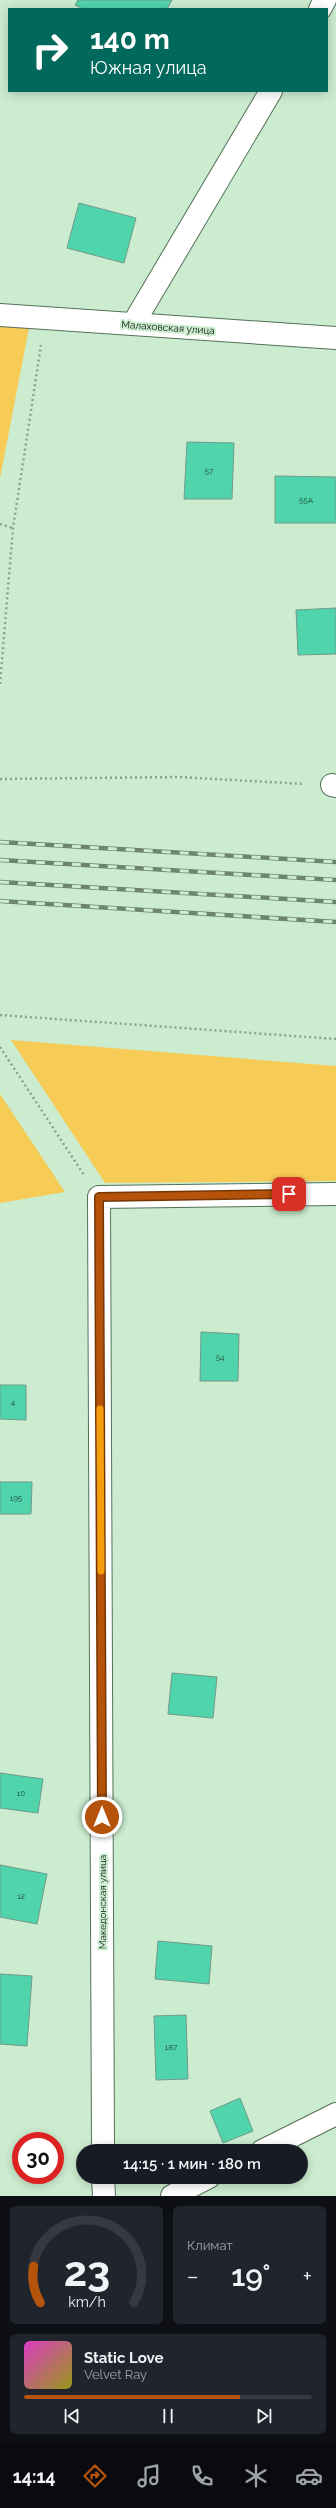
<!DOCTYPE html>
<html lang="ru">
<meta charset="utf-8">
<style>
body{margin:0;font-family:Raleway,sans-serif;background:#20242c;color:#f1f3f6;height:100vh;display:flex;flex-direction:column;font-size:15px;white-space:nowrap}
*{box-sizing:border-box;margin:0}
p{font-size:13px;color:#9ea1a6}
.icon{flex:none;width:22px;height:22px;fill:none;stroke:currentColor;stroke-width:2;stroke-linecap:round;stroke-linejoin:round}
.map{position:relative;height:2196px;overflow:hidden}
.panel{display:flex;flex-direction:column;gap:10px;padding:10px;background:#0d0f14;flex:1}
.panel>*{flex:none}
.banner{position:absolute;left:8px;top:8px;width:320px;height:84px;border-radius:0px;box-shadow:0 2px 10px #0003;background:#00695c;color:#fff;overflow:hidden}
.speed{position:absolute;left:12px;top:2132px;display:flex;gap:8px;font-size:20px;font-weight:700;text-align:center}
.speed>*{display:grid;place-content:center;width:52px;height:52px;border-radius:50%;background:#171b24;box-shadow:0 2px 10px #0003;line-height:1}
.speed .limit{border:6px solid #d22;background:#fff;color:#111}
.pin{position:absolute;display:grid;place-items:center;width:34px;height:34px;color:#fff;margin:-17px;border-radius:8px;box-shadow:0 2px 6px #0006}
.me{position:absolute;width:44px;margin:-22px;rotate:0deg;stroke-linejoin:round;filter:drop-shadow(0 0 3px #0008)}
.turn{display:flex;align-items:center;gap:14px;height:84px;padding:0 16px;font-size:18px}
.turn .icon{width:52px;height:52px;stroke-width:2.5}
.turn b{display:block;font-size:28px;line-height:34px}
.big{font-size:30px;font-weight:600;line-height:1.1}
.panel .tile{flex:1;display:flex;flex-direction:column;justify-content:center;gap:6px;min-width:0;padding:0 14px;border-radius:6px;background:#20242c}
.panel .dial{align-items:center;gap:0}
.dial svg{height:104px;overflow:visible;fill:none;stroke:#363941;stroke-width:7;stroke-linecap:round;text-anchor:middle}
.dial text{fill:#f1f3f6;stroke:none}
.song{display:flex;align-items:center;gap:12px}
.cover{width:48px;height:48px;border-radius:6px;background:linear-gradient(135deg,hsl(310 70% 55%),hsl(60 70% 35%))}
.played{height:4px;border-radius:2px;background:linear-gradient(90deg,#b45309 75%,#363941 75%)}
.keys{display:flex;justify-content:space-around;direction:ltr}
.heat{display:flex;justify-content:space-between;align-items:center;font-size:22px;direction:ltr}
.panel .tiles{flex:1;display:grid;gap:10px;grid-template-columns:1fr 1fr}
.tile:last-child{grid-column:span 2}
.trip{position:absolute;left:76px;top:2144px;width:232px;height:40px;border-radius:20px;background:#171b24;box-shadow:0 2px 10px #0003;font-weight:600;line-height:40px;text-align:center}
.tabs{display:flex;height:64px;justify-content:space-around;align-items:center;background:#090b0e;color:#9ea1a6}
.tabs .icon{width:28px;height:28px}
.tabs .on{color:#b45309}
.tabs b{font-size:18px;color:#f1f3f6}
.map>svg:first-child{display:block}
.green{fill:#f6cb56}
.building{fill:#50d4ab;stroke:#709a8a}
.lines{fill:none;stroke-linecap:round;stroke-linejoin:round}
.minor-casing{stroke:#547158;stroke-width:24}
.path{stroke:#89a38c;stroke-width:2.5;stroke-dasharray:2 3;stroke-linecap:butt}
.minor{stroke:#fff;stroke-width:22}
.rail-casing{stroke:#6d8470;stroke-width:4.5}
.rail{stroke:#cbeccf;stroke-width:3;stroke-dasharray:9;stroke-linecap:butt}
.route-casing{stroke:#753606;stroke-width:10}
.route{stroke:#b45309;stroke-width:7}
.slow{stroke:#f59e0b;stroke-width:7}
.labels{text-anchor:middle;stroke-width:4;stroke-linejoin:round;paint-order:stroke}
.number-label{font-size:8px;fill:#1d4735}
.street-label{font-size:10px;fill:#0c180e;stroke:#cbeccf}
</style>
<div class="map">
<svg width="336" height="2196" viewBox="0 0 336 2196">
<rect width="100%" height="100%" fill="#cbeccf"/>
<g class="green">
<polygon points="0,326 29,328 0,478"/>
<polygon points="11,1040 336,1066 336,1181 105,1183"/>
<polygon points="0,1094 65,1192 0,1203"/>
</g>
<g class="building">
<polygon points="78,0 172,0 167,9 83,9 75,5"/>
<polygon points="79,203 136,218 124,263 67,248"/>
<polygon points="187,442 234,443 232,499 184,499"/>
<polygon points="275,476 336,477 336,523 275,523"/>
<polygon points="336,608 336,654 298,655 296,610"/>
<polygon points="201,1332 239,1334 238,1381 200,1381"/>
<polygon points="0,1385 26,1385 26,1420 0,1419"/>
<polygon points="0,1482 32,1482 31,1514 0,1514"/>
<polygon points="172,1673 217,1677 213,1718 168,1714"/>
<polygon points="0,1773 43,1779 38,1813 0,1808"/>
<polygon points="0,1865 47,1874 37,1924 0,1917"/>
<polygon points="158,1941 212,1946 209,1984 155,1979"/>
<polygon points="0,1974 32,1976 27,2046 0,2044"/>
<polygon points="186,2015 188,2079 156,2080 154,2016"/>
<polygon points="240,2098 253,2131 223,2143 210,2111"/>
</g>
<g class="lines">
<defs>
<g id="minor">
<polyline points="320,9 325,0"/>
<polyline points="0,315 336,338"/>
<polyline points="133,324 271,91"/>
<polyline points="332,785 336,786"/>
<polyline points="103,2151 99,1197 336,1194"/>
<polyline points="262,2151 336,2114"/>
<polyline points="103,2177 104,2196"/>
<polyline points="172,2196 209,2177"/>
</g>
</defs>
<use href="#minor" class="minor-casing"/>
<g class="path">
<polyline points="0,524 13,528"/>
<polyline points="0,684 13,528 41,345"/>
<polyline points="0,779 179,777 305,784"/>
<polyline points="0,1015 336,1039"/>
<polyline points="0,1047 84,1175"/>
</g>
<use href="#minor" class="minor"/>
<defs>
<g id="rail">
<polyline points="0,842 336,862"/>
<polyline points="0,860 336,880"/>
<polyline points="0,882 336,902"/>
<polyline points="0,901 336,922"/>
</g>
</defs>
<use href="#rail" class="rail-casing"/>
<use href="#rail" class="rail"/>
</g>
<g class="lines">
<defs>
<polyline id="route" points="102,1817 99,1197 289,1194"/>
</defs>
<use href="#route" class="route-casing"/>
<use href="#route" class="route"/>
<polyline class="slow" points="100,1409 101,1571"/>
</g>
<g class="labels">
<g class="number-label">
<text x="209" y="474">57</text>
<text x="306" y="503">55А</text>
<text x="220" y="1360">54</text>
<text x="13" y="1405">4</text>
<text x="16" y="1501">195</text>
<text x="21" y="1796">10</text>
<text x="21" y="1899">12</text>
<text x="171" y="2050">187</text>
</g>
<g class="street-label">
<text transform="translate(168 327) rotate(4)" y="4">Малаховская улица</text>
<text transform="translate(102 1902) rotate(-90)" y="4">Македонская улица</text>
</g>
</g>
</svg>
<div class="speed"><div class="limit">30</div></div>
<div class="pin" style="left:289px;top:1194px;background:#d93025"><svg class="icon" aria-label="arrive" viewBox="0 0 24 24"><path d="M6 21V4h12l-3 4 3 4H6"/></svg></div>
<svg class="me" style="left:102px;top:1817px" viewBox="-20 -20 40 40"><circle r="17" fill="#b45309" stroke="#fff" stroke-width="3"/><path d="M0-11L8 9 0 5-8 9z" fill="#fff"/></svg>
<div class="trip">14:15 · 1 мин · 180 m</div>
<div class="banner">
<div class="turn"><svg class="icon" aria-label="right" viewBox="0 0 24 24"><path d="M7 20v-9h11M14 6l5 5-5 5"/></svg><div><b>140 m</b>Южная улица</div></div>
</div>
</div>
<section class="panel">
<div class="tiles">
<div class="tile dial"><svg viewBox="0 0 100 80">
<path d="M14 69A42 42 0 1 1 86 69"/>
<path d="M14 69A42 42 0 0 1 9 41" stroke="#b45309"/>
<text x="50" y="56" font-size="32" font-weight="700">23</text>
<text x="50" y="72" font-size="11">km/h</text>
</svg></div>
<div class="tile"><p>Климат</p>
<div class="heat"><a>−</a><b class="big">19°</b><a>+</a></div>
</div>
<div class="tile">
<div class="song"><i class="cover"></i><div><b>Static Love</b><p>Velvet Ray</p></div></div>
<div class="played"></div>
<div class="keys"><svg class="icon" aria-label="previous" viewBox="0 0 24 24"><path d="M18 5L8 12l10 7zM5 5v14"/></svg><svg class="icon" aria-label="pause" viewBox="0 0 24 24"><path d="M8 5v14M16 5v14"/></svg><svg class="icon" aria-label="next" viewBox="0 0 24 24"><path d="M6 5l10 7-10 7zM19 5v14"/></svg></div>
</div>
</div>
</section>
<nav class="tabs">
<b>14:14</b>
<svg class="icon on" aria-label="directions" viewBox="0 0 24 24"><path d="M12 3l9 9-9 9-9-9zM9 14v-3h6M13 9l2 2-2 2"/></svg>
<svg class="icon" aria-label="music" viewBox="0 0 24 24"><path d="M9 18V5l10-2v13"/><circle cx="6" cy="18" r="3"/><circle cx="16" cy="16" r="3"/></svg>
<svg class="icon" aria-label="phone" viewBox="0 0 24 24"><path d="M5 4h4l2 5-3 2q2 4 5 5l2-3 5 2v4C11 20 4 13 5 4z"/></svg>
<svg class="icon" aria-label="climate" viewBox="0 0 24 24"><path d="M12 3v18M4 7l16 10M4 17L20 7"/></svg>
<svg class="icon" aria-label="car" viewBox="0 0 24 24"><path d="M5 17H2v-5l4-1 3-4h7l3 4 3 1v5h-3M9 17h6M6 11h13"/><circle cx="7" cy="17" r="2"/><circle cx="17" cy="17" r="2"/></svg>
</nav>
